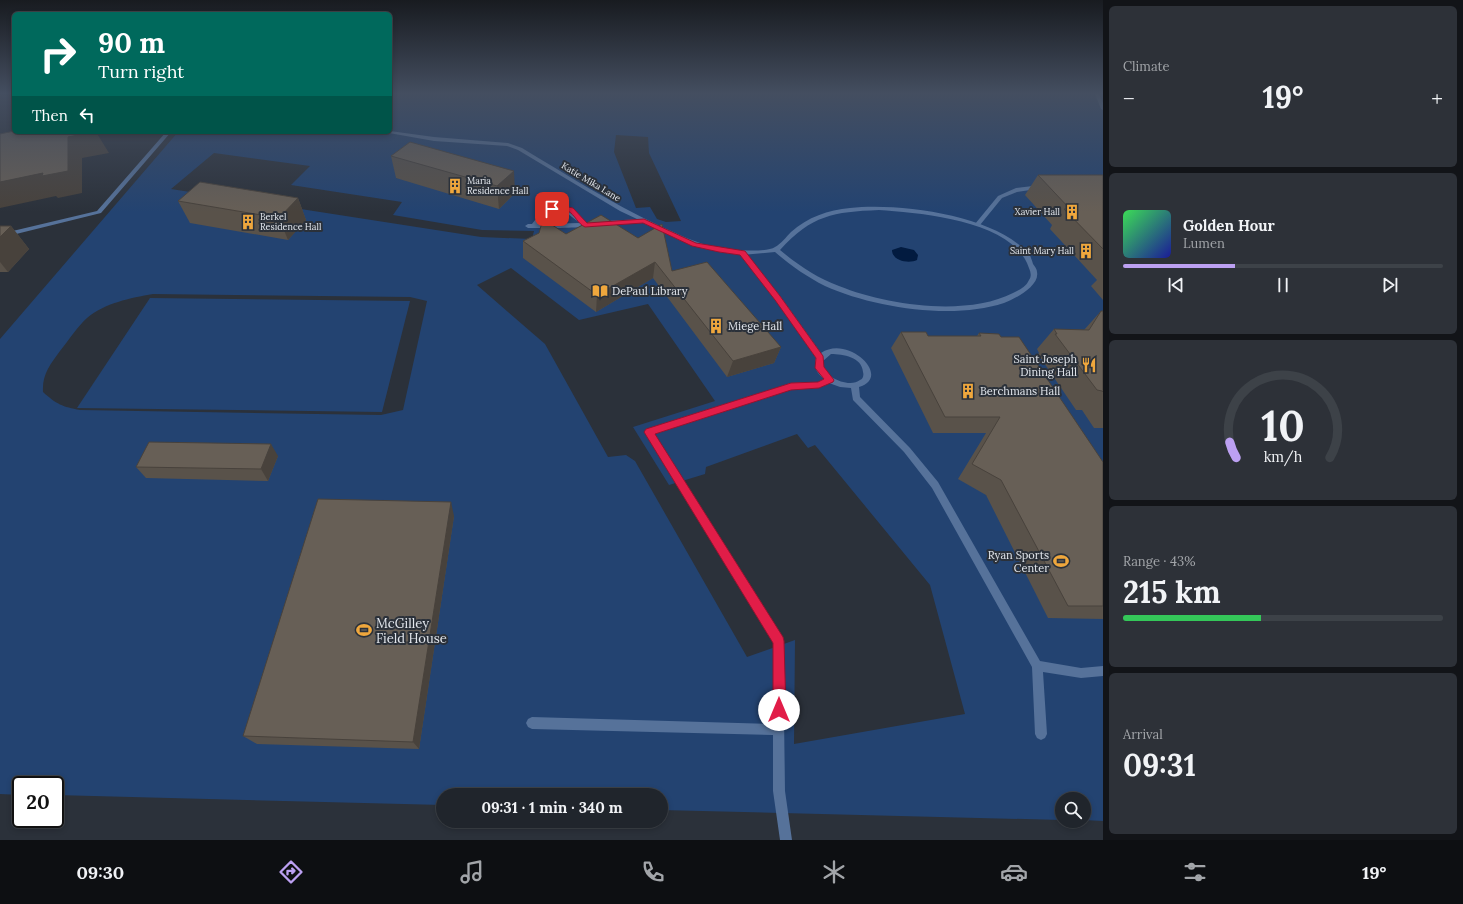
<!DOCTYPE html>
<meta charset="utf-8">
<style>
body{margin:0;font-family:Lora,serif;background:#2d3138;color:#f1f3f6;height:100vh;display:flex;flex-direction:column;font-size:15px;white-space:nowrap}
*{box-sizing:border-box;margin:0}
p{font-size:13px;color:#a2a5a9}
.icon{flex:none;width:22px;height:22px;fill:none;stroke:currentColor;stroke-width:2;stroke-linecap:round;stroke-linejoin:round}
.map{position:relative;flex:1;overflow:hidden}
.sheet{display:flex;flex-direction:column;gap:6px;padding:6px;background:#121418;width:360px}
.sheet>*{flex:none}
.hud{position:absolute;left:12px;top:12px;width:380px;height:122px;border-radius:6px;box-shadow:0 2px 6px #0003,0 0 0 1px #3d4248;background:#00695c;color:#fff;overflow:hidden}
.buttons{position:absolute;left:1055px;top:792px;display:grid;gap:8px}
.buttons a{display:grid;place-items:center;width:36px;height:36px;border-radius:50%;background:#20252c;box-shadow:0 2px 6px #0003,0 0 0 1px #3d4248;font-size:20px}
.speed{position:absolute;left:12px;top:776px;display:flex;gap:8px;font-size:20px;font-weight:700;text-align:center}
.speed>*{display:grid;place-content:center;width:52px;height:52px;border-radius:50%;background:#20252c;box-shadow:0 2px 6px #0003,0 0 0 1px #3d4248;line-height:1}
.speed .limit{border:2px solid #111;border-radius:6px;background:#fff;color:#111}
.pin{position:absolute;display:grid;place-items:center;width:34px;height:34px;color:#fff;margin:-17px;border-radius:8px;box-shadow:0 2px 6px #0006}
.me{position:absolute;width:44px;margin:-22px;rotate:0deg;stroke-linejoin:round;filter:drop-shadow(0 0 3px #0008)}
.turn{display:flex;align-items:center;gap:14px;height:84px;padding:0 20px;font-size:18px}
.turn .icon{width:52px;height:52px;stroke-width:2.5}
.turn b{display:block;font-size:28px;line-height:34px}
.then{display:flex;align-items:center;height:38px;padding:0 20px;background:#0003;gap:8px;font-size:15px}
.big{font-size:30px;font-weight:700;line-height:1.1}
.sheet .tile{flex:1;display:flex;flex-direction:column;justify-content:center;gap:6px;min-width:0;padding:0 14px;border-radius:6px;background:#2d3138}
.sheet .dial{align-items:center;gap:0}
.dial svg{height:104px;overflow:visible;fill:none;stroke:#3d4248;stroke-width:7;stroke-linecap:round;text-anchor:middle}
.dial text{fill:#f1f3f6;stroke:none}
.song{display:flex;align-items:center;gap:12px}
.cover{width:48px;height:48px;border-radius:6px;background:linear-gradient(135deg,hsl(130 70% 55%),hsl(240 70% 35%))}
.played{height:4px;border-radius:2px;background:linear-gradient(90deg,#bca0f2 35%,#3d4248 35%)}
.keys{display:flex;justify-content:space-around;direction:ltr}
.heat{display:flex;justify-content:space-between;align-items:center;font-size:22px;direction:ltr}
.charge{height:6px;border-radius:3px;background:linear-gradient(90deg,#34c759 43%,#3d4248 0)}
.trip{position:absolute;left:436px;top:788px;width:232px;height:40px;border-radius:20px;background:#20252c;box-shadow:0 2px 6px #0003,0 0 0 1px #3d4248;font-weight:700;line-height:40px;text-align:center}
.menu{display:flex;height:64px;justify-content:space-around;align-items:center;background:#0d0f12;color:#a2a5a9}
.menu .icon{width:28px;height:28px}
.menu .active{color:#bca0f2}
.menu b{font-size:18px;color:#f1f3f6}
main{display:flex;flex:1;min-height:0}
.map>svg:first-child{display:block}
.green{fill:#234371;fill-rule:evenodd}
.water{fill:#021b40}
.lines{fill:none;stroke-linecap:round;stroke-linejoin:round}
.service{fill:#56729a;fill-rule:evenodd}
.minor{fill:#56729a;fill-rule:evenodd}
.wall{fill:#59524a}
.shaded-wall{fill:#48423c}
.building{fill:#675f56;stroke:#48423c}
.route{fill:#e11d48;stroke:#92132f}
.labels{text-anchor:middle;stroke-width:4;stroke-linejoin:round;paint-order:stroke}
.far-poi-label{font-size:9px;fill:#e3e7ed;stroke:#2b313a;text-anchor:start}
.far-street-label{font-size:9px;fill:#e3e7ed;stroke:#2b313a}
.poi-label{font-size:11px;fill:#e3e7ed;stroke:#2b313a;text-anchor:start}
.near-poi-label{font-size:13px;fill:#e3e7ed;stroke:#2b313a;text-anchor:start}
</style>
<main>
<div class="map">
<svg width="1103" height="840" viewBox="0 0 1103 840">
<rect width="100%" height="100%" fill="#2b313a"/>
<g class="green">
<path d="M390 94H1103V486L986 495 1103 619V821L1084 820V799H1062V820L661 810V795H443V805L55 795V785H21V795L0 794V339L178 132H390ZM616 135 648 137 649 153 681 221 666 222 657 219 650 207 636 208 614 152ZM214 153 310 166 291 185 402 202 393 215 482 230 534 231 532 239 481 237 171 189ZM414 164 514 193 396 178ZM511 268 579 320 648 304 715 401 633 427 669 485 705 474 706 467 797 434 808 448 815 445 930 585 965 714 794 744 795 640 747 657 635 461 626 455 608 457 545 344 477 285ZM153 294 410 297 427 301 403 410 381 415 80 410C63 407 56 404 43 392 42 374 50 365 60 351 69 340 77 327 87 318 105 303 130 298 153 294Z"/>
<polygon points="150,298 410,301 382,412 77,408"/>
</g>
<path class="water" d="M901 247 914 250 918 255 917 260C909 264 892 261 892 250Z"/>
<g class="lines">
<g class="service">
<polygon points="1095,94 1099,94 1103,103 1103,110 1101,109"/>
<polygon points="166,132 171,132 101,213 0,238 0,234 97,211"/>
<polygon points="1041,185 1044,187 1043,188 1017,192 1002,198 980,225 976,225 975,224 998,196 1016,188"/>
<path d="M556 206 568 208 586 223 592 222 595 224C587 229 541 228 528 228L525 226 528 224H532C539 215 545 209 556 206ZM556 209 564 211 580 223 539 224 544 216Z"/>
<polygon points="644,219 647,221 646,222 603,225 600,223 603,221"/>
<path d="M742 251 744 252 780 296 821 353C848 334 893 377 859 387L860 397 910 448 938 482 1040 661 1081 668 1103 666V676L1081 678 1043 672 1047 734 1045 738 1041 740 1037 738 1035 734 1032 667 932 488 904 452 853 400 851 388 840 387 829 383 819 388 791 389 654 434 783 641 785 791 792 840H780L773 791V735L532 729 528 727 526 723 528 719 532 717 773 724V642L645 432 646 430 791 383 818 382 824 379C817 373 813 367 816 358L776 300 740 254 739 253ZM831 354C843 354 862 357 863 372 864 375 863 379 860 380 849 389 820 376 823 361Z"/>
</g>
<path class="minor" d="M390 131 434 137 508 143 522 148C567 175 611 203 658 225 678 234 697 244 719 248 730 250 767 253 775 247 781 244 786 237 791 232 808 217 828 210 850 208 898 203 980 214 1018 244 1021 246 1025 249 1028 252 1030 255 1032 260 1033 264 1035 267 1037 269 1037 272 1040 286 1015 299 1004 303 953 320 874 308 825 286 807 277 790 265 775 252L742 255 719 252 692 245 620 211 518 150 507 146 434 141 389 133 387 132H390ZM879 210C921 213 1007 220 1027 263 1029 269 1033 274 1029 280 1026 287 1019 290 1013 293 966 317 886 305 839 286 817 278 798 265 780 250 812 215 833 212 879 210Z"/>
</g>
<g class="wall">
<polygon points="410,142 515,193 499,209 396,178 391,156"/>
<polygon points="1038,175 1103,175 1103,300 1091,286 1097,280 1050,229 1052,225 1025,195"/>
<polygon points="298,198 306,220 288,240 190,223 178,201"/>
<polygon points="601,215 672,271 781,347 774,363 727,377 653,278 596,312 523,258 523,241 566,234"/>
<polygon points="0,226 11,226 29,249 8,272 0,272"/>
<polygon points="1101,311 1103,311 1103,428 1094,428 1082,410 1076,410 1038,354 1039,353 1037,349 1054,329 1084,330"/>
<polygon points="901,332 928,336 977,336 979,333 1001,337 1103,462 1103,619 1048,618 986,495 958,479 986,433 933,433 891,348"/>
<polygon points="278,456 268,481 146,478 136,467"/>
<polygon points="454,516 419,749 257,744 243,736"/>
</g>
<g class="shaded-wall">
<polygon points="93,132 96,132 109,153 82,158 82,193 58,198 56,196 0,208 0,182 43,173 68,137"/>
<polygon points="514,171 515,193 499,209 497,186"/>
<polygon points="298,198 306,220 288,240 279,218"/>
<polygon points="11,226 29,249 8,272 0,262 0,237"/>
<polygon points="655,262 653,278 596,312 597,295"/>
<polygon points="781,347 774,363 727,377 733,361"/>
<polygon points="271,444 278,456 268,481 261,469"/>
<polygon points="451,502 454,516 419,749 413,742"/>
</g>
<g class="building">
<polygon points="14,131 14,132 93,132 68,137 68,171 42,176 43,173 0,182 0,134"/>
<polygon points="410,142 514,171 497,186 391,156"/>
<polygon points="1038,175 1103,175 1103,249 1064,209 1070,209"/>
<polygon points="200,182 298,198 279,218 178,201"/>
<polygon points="601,215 638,238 662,224 672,271 707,262 781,347 733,361 655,262 597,295 523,241 539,233 543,219 566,234"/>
<polygon points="0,226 11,226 0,237"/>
<polygon points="1101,311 1103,311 1103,392 1102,391 1097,390 1055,334 1057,334 1054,329 1089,330"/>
<polygon points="901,332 926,332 928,336 981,336 979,333 999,334 1001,337 1019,337 1103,462 1103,606 1068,606 1001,480 972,464 1000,417 945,417"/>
<polygon points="149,442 271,444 261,469 136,467"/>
<polygon points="318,499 451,502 413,742 243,736"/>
</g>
<linearGradient id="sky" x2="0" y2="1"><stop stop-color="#181b20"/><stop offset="0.44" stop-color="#444e60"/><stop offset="1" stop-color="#444e60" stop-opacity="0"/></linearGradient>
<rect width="1103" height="212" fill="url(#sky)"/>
<path class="route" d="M564 206 573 208 587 223 644 219 696 243 745 251 780 296 823 356 824 367 834 380 833 382 819 388 791 390 655 434 783 637 784 641 786 710 784 715 779 716 775 715 773 710V643L644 432 646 429 791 383 818 382 824 379 815 368 816 358 775 300 740 255 719 252 692 246 643 223 585 227C578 224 575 215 568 211 562 208 555 213 549 209L552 207Z"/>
<defs>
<symbol id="building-bare" viewBox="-9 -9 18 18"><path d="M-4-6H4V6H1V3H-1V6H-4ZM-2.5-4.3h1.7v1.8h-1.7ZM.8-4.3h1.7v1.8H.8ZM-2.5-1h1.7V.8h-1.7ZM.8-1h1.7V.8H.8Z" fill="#efa73d" stroke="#2b313a" stroke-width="2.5" paint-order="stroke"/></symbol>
<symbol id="library-bare" viewBox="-9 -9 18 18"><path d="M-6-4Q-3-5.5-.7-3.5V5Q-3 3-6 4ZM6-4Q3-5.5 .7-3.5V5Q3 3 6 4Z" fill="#efa73d" stroke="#2b313a" stroke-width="2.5" paint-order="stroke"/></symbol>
<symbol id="restaurant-bare" viewBox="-9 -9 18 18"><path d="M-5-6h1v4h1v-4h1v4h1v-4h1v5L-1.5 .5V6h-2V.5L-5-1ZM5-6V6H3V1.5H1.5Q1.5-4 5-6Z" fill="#efa73d" stroke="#2b313a" stroke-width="2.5" paint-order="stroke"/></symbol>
<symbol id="stadium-bare" viewBox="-9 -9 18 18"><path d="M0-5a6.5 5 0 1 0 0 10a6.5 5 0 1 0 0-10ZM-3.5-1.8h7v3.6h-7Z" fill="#efa73d" stroke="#2b313a" stroke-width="2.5" paint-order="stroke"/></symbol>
</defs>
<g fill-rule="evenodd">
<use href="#building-bare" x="444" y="175" width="22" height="22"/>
<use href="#building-bare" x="1061" y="201" width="22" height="22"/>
<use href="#building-bare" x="237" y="211" width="22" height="22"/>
<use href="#building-bare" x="1075" y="240" width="22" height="22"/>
<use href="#library-bare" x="589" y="280" width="22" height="22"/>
<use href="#building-bare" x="705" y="315" width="22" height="22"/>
<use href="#restaurant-bare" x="1078" y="354" width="22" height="22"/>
<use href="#building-bare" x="957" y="380" width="22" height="22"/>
<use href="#stadium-bare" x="1050" y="550" width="22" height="22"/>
<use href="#stadium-bare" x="353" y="619" width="22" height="22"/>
</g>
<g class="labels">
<g class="far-poi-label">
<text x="467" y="184">Maria<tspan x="467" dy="10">Residence Hall</tspan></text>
<text x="1060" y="215" text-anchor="end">Xavier Hall</text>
<text x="260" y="220">Berkel<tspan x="260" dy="10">Residence Hall</tspan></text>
<text x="1074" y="254" text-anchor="end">Saint Mary Hall</text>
</g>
<g class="far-street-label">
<text transform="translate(591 182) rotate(31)" y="3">Katie Mika Lane</text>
</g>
<g class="poi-label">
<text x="612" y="295">DePaul Library</text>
<text x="728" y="330">Miege Hall</text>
<text x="1077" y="363" text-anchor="end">Saint Joseph<tspan x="1077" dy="13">Dining Hall</tspan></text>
<text x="980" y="395">Berchmans Hall</text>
<text x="1049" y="559" text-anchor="end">Ryan Sports<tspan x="1049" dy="13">Center</tspan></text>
</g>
<g class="near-poi-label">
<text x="376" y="628">McGilley<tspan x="376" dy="15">Field House</tspan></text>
</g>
</g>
</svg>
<div class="buttons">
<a><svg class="icon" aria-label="search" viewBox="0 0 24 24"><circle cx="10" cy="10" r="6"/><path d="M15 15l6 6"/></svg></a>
</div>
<div class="speed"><div class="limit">20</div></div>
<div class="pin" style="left:552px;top:209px;background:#d93025"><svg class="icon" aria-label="arrive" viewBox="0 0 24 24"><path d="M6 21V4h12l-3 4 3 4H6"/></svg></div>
<svg class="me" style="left:779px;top:710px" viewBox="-20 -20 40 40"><circle r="19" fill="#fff"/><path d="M0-13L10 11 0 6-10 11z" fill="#e11d48"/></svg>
<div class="trip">09:31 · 1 min · 340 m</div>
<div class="hud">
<div class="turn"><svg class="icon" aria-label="right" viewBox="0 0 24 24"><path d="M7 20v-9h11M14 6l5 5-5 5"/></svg><div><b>90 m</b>Turn right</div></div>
<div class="then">Then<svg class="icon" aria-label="left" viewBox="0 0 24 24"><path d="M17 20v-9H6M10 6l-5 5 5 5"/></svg></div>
</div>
</div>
<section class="sheet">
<div class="tile"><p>Climate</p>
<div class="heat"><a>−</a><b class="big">19°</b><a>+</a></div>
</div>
<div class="tile">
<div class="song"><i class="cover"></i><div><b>Golden Hour</b><p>Lumen</p></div></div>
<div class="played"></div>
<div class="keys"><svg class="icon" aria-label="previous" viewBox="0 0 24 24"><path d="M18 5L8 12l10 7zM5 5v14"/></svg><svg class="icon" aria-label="pause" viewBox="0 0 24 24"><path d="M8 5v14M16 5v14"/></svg><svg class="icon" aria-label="next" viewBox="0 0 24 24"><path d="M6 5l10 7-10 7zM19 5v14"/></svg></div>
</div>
<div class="tile dial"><svg viewBox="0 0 100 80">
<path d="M14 69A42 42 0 1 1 86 69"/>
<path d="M14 69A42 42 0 0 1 9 57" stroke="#bca0f2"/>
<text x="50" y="56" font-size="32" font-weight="700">10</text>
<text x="50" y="72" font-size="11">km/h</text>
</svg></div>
<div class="tile"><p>Range · 43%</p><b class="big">215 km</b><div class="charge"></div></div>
<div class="tile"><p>Arrival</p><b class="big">09:31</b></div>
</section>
</main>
<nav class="menu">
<b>09:30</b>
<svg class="icon active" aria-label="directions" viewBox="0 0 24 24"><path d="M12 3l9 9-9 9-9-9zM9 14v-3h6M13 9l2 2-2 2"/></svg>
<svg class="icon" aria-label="music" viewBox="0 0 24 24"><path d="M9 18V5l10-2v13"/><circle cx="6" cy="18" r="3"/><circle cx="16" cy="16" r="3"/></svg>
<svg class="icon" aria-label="phone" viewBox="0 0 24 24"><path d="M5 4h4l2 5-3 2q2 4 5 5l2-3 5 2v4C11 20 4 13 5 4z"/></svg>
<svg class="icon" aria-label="climate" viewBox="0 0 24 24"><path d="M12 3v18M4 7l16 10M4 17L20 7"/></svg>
<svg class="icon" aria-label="car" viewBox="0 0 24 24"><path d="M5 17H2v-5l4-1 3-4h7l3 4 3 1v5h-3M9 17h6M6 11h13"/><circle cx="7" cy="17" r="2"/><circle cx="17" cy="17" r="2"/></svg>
<svg class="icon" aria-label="filters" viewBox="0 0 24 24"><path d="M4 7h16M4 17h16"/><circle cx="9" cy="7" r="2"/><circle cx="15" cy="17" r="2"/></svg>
<b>19°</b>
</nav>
